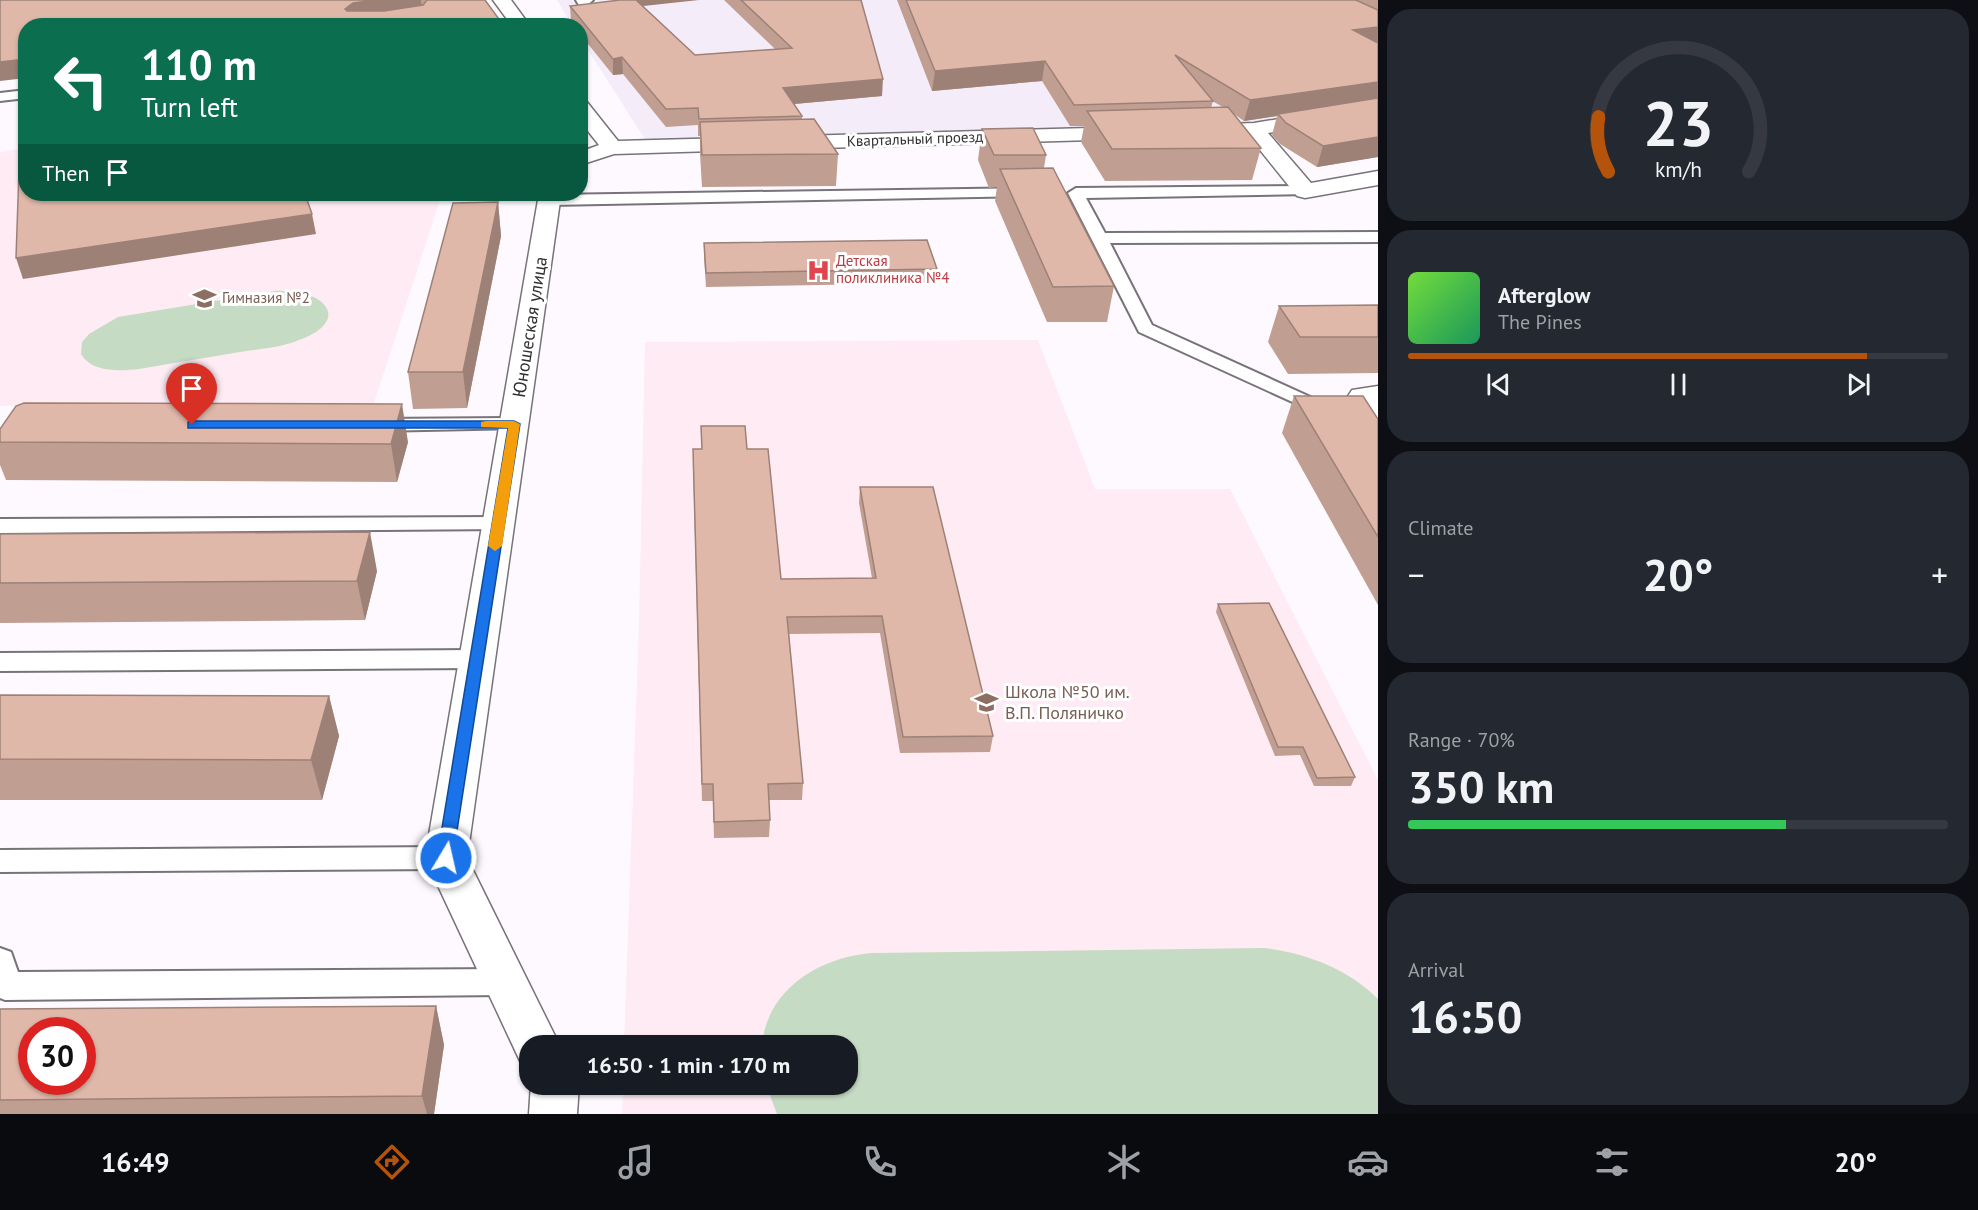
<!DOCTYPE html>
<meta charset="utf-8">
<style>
body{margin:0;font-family:"PT Sans",sans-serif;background:#242831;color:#f1f3f6;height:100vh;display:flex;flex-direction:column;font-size:22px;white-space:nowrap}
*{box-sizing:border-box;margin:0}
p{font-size:20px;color:#9ea1a6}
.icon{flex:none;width:33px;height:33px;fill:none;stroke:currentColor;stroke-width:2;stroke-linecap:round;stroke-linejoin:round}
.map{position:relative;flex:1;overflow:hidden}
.side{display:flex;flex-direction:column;gap:9px;padding:9px;background:#0d0f14;width:600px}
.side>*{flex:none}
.banner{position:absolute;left:18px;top:18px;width:570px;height:183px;border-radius:24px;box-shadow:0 2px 4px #0004;background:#0b6e4f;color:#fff;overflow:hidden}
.speed{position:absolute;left:18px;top:1017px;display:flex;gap:12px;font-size:30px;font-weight:700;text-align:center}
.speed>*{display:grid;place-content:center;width:78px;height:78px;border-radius:50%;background:#171b24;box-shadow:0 2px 4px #0004;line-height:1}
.speed .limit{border:9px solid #d22;background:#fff;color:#111}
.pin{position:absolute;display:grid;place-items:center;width:51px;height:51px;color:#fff;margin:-62px -26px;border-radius:50% 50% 50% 0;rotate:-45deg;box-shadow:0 0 6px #0007}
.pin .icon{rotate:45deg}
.me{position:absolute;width:66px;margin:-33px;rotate:9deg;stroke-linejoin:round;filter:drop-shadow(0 0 4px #0008)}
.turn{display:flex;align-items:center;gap:21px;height:126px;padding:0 24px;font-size:27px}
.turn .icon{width:78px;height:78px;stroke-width:2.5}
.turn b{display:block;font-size:42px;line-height:51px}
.then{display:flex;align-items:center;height:57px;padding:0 24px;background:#0003;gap:12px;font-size:22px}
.big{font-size:45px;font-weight:800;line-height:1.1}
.side .widget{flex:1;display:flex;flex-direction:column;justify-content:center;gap:9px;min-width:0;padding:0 21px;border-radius:24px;background:#242831}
.side .dial{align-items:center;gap:0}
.dial svg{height:156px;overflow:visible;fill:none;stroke:#363941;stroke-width:7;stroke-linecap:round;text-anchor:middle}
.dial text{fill:#f1f3f6;stroke:none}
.song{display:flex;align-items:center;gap:18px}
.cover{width:72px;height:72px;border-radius:9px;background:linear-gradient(135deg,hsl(100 70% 55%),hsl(150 70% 35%))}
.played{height:6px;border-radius:3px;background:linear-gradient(90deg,#b45309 85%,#363941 85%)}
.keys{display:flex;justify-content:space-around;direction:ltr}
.heat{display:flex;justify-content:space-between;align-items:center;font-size:33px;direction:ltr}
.charge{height:9px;border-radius:4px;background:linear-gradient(90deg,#34c759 70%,#363941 0)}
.trip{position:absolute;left:519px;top:1035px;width:339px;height:60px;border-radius:24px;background:#171b24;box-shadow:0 2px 4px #0004;font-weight:800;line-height:60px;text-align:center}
.menu{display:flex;height:96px;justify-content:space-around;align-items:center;background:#090b0e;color:#9ea1a6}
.menu .icon{width:42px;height:42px}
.menu .current{color:#b45309}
.menu b{font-size:27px;color:#f1f3f6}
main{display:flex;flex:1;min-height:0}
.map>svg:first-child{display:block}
.built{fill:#f5ecf9}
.education{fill:#feebf4}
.green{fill:#c6dbc3}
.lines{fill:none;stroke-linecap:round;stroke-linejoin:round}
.service-casing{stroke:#777379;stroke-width:4}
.minor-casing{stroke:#777379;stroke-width:3}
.service{fill:#fff;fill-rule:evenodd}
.minor{fill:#fff;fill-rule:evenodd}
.wall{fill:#c19e92;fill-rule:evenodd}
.shaded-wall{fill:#9d8177}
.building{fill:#e0b8aa;stroke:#9d8177;stroke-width:1.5;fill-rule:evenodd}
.route{fill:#1a73e8;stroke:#114b97;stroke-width:1.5}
.slow{fill:#f59e0b}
.labels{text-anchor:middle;stroke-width:6;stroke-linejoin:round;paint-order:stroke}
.far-street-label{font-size:15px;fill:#312f32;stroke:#fff}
.far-health-label{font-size:15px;fill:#be3a42;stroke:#fff;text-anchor:start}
.far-education-label{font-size:15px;fill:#785e54;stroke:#fff;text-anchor:start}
.street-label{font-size:18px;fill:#312f32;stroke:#fff}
.education-label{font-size:18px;fill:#785e54;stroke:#fff;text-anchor:start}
</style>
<main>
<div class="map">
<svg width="1378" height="1114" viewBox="0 0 1378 1114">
<rect width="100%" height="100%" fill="#fdf9ff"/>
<polygon class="built" points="557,0 1292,0 1378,103 1246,125 646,141 581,39 580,26 572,25"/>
<g class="education">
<polygon points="25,148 26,194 442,194 374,403 0,406 0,152"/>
<polygon points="1038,340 1095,489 1230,489 1378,780 1378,1114 622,1114 623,1085 848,1084 848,1046 624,1045 639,624 645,342"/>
</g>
<g class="green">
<path d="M275 291C326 288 355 322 294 342 277 348 258 349 240 352 206 358 172 363 139 369 120 371 92 373 81 354L82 342 89 334 118 317Z"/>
<path d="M1264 948C1306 953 1348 969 1378 999V1114H777L766 1085 848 1084V1046L762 1045C767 989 820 957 872 953Z"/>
</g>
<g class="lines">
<defs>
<g id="service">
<polygon points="576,0 593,0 584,8 580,7"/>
<polygon points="26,90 26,98 0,101 0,93"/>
<polygon points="1305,186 1313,191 1310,194 1086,198 1105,233 1378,232 1378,242 1110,243 1152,325 1328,405 1331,409 1328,413 1321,415 1139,332 1068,193 1076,188"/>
<polygon points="1027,188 1032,190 1035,193 1032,196 550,205 542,200 550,195"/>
<polygon points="514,418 521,420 524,424 521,428 376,431 369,429 366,425 369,421 376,419"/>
<polygon points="499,517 507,519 510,524 507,529 0,533 0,519"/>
<polygon points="477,650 486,653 489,659 486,665 477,668 0,671 0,653"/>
<polygon points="446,847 456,850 460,858 456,866 446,869 0,872 0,850"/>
<polygon points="0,948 11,952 18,972 505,969 516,972 520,982 516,992 505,995 5,1000 0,998"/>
</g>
<g id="minor">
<polygon points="493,0 511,0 530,26 512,26"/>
<polygon points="580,100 587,102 618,141 1126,127 1133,129 1137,133 1133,137 1126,139 614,154 580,165 580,152 599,145 580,121"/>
<polygon points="1378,103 1378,115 1268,133 1311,183 1378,171 1378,185 1305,198 1297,196 1248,135 1201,137 1194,135 1191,131 1194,127 1201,125 1254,123"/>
<polygon points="539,194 561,194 467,858 560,1046 530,1046 530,1065 520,1061 425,858"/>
<polygon points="1378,386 1378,430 1368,427 1348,396 1352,390"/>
<polygon points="531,1084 579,1084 577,1114 529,1114"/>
</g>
</defs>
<use href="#service" class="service-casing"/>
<use href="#minor" class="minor-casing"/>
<use href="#service" class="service"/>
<use href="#minor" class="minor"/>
</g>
<g class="wall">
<polygon points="0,0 485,0 504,26 26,26"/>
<polygon points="724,0 861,0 882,96 794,104 802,116 802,119 838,154 836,186 702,187 700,154 700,136 698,136 698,125 666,127 623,74 613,75 580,34 580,26 574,26 571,22 570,6 643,6 695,55 775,49"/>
<path d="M897 0H1378V157L1317 167 1280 144 1272 135 1277 116 1244 121 1234 114 1261 148 1252 180 1105 181 1081 142 1084 126H1070L1042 81 932 91ZM1212 101 1223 107 1211 108 1213 101Z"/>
<polygon points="982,129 1046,155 1044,168 1114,286 1107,322 1047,322 995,201 997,187 989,188 978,160"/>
<polygon points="498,202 501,236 467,408 413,409 408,372"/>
<polygon points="704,243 937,269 936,283 706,287 704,257"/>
<polygon points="1378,305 1378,373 1288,374 1268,342 1279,306"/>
<polygon points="1294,396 1378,419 1378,605 1282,433"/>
<polygon points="701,426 747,449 781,579 872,578 859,503 860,487 993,736 990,752 900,753 880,633 789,634 803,783 802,800 769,800 770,820 769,837 714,838 713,801 702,801 693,465 693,449 702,449"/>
<polygon points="0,429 408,442 397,482 6,480 0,465"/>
<polygon points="0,534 377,571 365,620 0,623"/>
<polygon points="1218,604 1355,777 1351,786 1314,786 1300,755 1275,756 1216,612"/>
<polygon points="0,695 329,696 339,736 322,800 0,800"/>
<polygon points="436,1006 444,1045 434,1114 0,1114 0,1009"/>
</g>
<g class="shaded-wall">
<polygon points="376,0 421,0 422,11 356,20 345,9 353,3"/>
<polygon points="625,0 699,0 625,8"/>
<polygon points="1378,27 1378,45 1353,30"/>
<polygon points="622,57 623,74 613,75 613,59"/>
<polygon points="26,59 26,78 0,81 0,62"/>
<polygon points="1045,61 1042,81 932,91 935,71"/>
<polygon points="883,79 882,96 783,105 783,88"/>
<polygon points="1378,82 1378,101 1278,114 1277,116 1244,121 1250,100"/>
<polygon points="1378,137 1378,157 1317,167 1323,146"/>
<polygon points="498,202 501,236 467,408 463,372"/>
<polygon points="312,214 316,234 23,279 16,258"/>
<polygon points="402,404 408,442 397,482 391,444"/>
<polygon points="370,532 377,571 365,620 357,581"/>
<polygon points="329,696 339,736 322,800 311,760"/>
<polygon points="436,1006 444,1045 434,1114 427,1114 422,1096"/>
</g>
<g class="building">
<polygon points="0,0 376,0 353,3 345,9 347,11 384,11 423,5 427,0 485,0 504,26 26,26 26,59 0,62"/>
<polygon points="620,0 636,0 695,55 792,48 741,0 861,0 883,79 783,88 802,116 699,119 698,108 666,109 622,57 613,59 570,6"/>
<polygon points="906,0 1356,0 1378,10 1378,27 1353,30 1378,43 1378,82 1250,100 1175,55 1213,101 1074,105 1045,61 935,71"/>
<polygon points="1378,98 1378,137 1323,146 1286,123 1278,114"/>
<polygon points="1228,107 1261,148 1112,149 1087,111"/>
<polygon points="814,119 838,154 702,155 700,122"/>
<polygon points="1033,128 1046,155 994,155 982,129"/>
<polygon points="20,141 26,141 26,194 305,194 312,214 16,258"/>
<polygon points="1053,168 1114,286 1053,287 1000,169"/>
<polygon points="498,202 463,372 408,372 453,203"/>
<polygon points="927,240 937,269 706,273 704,243"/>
<polygon points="1378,305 1378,337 1300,337 1279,306"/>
<polygon points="1294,396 1363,396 1378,419 1378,537"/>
<polygon points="24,403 402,404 391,444 0,442 0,429 16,406"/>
<polygon points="701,426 745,426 747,449 768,449 781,579 876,578 860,487 933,487 993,736 903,737 882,616 787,617 803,783 768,784 770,820 714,822 713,784 702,784 693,449 702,449"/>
<polygon points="370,532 357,581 0,583 0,534"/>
<polygon points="1269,603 1355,777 1317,778 1303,747 1278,747 1218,604"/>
<polygon points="0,695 329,696 311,760 0,759"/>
<path d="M436 1006 422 1096 0 1100V1009ZM32 1030H82V1082H32Z"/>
</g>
<polygon class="route" points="192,421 514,421 520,424 452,863 440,863 437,858 508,428 188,428 188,422"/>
<polygon class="slow" points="486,421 514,421 520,424 502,546 495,551 488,546 508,428 481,427 481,422"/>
<defs>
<symbol id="hospital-bare" viewBox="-9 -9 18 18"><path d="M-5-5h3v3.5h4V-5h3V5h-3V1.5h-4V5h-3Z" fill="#e0444e" stroke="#fff" stroke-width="2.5" paint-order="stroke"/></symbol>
<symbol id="school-bare" viewBox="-9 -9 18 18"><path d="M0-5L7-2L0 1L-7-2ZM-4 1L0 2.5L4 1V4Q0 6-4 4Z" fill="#8d6e63" stroke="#fff" stroke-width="2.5" paint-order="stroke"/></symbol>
</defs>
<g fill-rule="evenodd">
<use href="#hospital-bare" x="802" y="254" width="33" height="33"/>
<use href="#school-bare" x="188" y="282" width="33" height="33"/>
<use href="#school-bare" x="970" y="686" width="33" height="33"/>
</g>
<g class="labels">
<g class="far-street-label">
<text transform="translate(915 139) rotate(-2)" y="5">Квартальный проезд</text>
</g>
<g class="far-health-label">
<text x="836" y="266">Детская<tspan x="836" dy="17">поликлиника №4</tspan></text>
</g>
<g class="far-education-label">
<text x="222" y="303">Гимназия №2</text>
</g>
<g class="street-label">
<text transform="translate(530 327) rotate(-81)" y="6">Юношеская улица</text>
</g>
<g class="education-label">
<text x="1005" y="698">Школа №50 им.<tspan x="1005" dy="21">В.П. Поляничко</tspan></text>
</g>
</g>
</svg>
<div class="speed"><div class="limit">30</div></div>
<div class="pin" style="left:192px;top:425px;background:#d93025"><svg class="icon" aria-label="arrive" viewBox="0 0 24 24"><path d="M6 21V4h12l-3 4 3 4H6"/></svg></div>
<svg class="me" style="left:446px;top:858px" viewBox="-20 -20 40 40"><circle r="17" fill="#1a73e8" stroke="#fff" stroke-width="3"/><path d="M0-11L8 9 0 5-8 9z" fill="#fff"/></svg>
<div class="trip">16:50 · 1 min · 170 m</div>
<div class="banner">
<div class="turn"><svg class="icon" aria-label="left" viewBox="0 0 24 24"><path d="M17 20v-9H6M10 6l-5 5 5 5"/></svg><div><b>110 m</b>Turn left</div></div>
<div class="then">Then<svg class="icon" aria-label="arrive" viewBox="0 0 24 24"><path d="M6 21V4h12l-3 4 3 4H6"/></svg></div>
</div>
</div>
<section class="side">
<div class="widget dial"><svg viewBox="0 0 100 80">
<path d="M14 69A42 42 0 1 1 86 69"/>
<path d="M14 69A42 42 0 0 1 9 41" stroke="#b45309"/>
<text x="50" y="56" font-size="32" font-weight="700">23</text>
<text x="50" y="72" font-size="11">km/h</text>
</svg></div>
<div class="widget">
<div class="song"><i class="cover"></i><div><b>Afterglow</b><p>The Pines</p></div></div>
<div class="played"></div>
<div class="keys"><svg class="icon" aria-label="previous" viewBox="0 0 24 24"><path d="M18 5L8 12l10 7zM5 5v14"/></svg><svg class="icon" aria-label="pause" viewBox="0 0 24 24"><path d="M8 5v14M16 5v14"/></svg><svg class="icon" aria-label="next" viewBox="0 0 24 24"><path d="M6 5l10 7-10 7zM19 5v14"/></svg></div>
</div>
<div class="widget"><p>Climate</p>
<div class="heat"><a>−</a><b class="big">20°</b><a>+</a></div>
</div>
<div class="widget"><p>Range · 70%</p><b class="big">350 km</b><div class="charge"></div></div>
<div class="widget"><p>Arrival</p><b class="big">16:50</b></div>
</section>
</main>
<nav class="menu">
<b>16:49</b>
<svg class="icon current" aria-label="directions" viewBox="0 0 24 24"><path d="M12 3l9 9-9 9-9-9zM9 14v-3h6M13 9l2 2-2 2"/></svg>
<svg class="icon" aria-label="music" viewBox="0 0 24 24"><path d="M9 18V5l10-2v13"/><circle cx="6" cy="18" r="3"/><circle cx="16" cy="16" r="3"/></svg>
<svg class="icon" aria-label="phone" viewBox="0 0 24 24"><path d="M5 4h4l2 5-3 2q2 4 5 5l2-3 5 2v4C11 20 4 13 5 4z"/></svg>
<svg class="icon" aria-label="climate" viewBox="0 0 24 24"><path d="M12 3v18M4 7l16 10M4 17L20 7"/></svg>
<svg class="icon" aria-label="car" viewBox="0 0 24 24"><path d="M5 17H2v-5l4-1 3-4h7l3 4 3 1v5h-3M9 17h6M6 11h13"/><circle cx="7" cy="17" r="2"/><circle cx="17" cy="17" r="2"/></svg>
<svg class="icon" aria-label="filters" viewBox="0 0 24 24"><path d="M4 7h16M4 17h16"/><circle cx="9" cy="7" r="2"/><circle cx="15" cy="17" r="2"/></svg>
<b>20°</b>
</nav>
